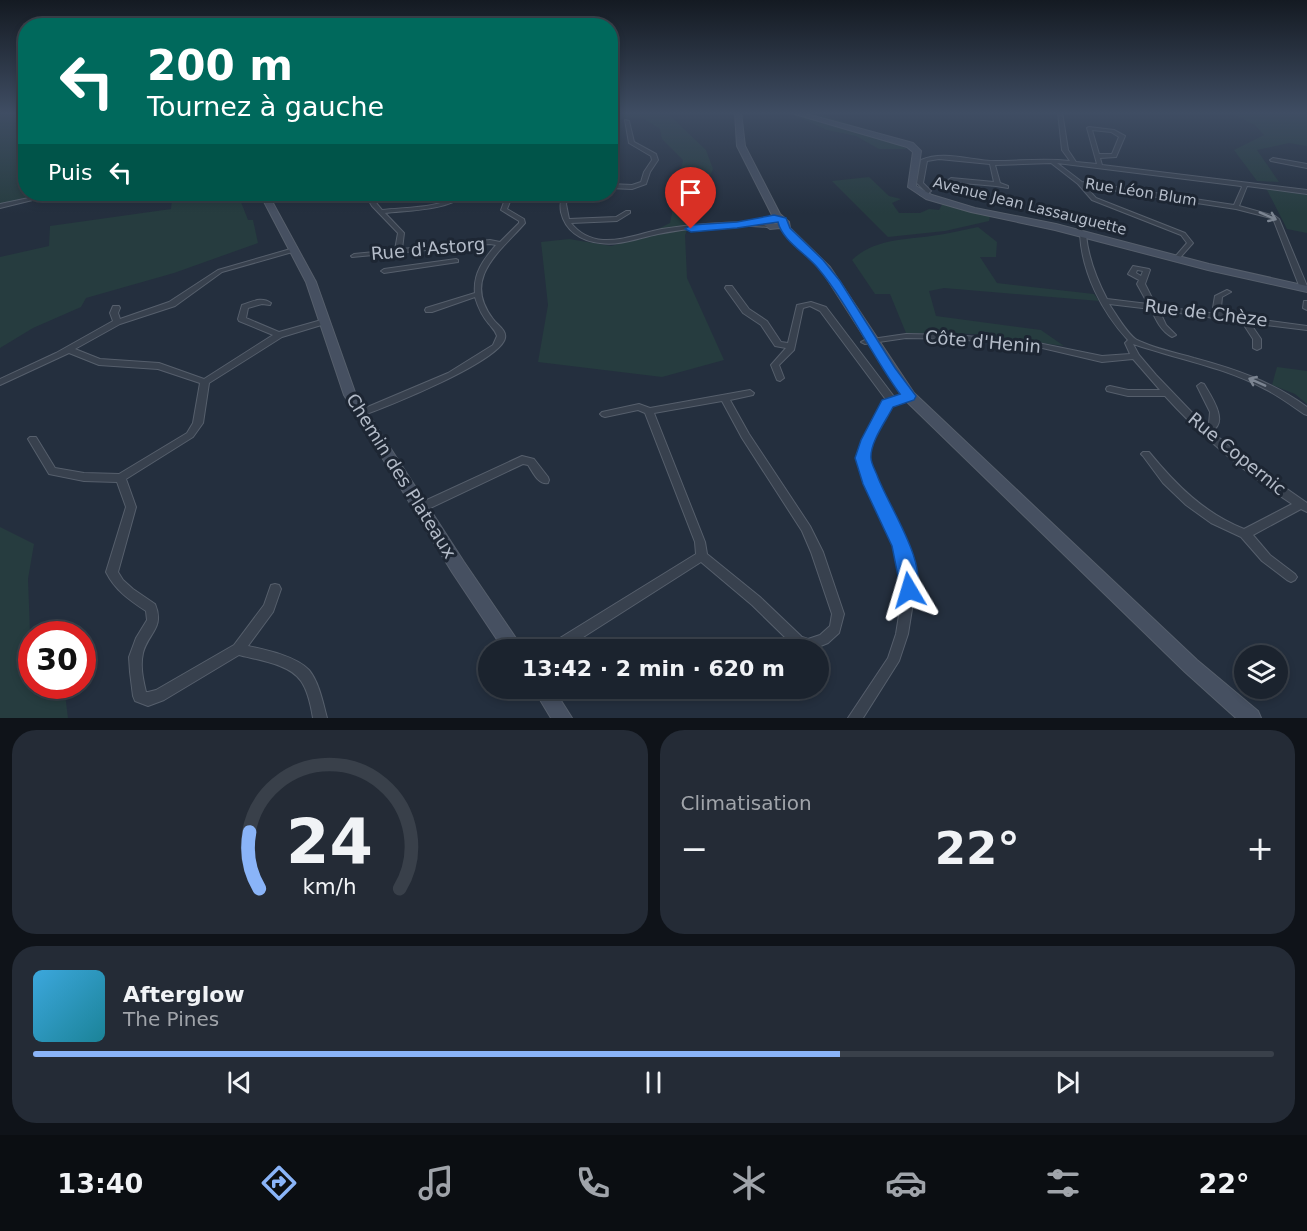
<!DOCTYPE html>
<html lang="fr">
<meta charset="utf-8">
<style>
body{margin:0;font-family:"DejaVu Sans",sans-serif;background:#242b36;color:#f1f3f6;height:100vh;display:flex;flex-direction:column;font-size:22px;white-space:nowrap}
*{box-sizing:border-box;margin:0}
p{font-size:20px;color:#a0a4aa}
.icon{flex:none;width:33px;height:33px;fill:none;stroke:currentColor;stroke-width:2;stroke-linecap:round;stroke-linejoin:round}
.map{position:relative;height:718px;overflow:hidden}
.panel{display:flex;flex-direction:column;gap:12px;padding:12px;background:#0f1319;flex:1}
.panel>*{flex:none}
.hud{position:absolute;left:18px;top:18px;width:600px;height:183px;border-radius:24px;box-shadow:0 3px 9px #0003,0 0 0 2px #39404a;background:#00695c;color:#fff;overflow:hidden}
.buttons{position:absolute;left:1234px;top:645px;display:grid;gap:12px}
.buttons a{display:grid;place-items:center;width:54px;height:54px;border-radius:50%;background:#1b232e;box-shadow:0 3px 9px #0003,0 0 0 2px #39404a;font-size:30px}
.speed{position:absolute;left:18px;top:621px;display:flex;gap:12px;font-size:30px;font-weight:700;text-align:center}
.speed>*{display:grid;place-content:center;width:78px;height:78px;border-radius:50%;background:#1b232e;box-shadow:0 3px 9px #0003,0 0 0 2px #39404a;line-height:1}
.speed .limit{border:9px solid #d22;background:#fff;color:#111}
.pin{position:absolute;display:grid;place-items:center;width:51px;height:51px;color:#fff;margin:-62px -26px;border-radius:50% 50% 50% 0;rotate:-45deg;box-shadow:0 0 6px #0007}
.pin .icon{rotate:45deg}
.me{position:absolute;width:66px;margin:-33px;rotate:353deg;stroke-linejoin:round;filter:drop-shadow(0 0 4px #0008)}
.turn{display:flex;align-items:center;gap:21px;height:126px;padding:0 30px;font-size:27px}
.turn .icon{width:78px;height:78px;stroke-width:2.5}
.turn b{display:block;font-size:42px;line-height:51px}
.then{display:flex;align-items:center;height:57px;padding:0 30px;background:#0003;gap:12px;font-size:22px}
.big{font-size:45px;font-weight:700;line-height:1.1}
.panel .card{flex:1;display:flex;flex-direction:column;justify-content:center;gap:9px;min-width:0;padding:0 21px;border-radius:24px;background:#242b36}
.panel .dial{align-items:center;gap:0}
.dial svg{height:156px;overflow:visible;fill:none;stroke:#39404a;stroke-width:7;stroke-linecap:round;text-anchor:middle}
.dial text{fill:#f1f3f6;stroke:none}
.song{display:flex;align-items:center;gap:18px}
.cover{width:72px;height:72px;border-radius:9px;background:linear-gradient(135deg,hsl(200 70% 55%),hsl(190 70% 35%))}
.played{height:6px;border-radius:3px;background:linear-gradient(90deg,#8ab4f8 65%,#39404a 65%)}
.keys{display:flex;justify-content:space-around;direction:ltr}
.heat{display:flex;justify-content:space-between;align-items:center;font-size:33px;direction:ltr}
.panel .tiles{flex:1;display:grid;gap:12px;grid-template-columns:1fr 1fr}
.card:last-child{grid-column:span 2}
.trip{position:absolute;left:478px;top:639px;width:351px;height:60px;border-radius:30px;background:#1b232e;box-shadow:0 3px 9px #0003,0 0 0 2px #39404a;font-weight:700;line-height:60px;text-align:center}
.menu{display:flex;height:96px;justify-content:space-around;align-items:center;background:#0b0e12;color:#a0a4aa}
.menu .icon{width:42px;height:42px}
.menu .current{color:#8ab4f8}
.menu b{font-size:27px;color:#f1f3f6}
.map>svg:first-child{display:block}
.green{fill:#263c3f}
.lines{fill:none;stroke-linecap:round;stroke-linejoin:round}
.street-casing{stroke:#565f6c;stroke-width:2}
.secondary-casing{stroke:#565f6c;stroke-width:2}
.street{fill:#38414e;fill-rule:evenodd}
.secondary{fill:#465061;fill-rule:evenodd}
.oneway{stroke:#7c8592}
.route{fill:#1a73e8;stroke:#114b97;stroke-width:1.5}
.labels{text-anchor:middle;stroke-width:6;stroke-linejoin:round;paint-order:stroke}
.far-street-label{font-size:15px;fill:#b4bcc9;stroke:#1d2633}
.street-label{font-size:18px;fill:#b4bcc9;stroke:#1d2633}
</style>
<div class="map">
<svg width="1307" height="718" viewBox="0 0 1307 718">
<rect width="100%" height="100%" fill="#242f3e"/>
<g class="green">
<polygon points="0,112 25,112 26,194 44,194 0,204"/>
<polygon points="611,112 666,112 706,150 713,169 685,235 687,278 724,360 662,377 538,362 548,305 541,242 569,239 611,246 638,239 670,223 683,160 662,139 660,129 643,118 621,119 620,124 610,127"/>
<polygon points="787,112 835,112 822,115 876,133 907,149 879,149 856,136 827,130"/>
<polygon points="1229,112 1307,112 1307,146 1289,143 1257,150 1279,182 1257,181 1234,150 1264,135 1255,125"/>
<polygon points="869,177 889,196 901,199 892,203 899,213 920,213 929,209 939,210 943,203 990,216 989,221 945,231 888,237 832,181"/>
<polygon points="1266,188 1307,195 1307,233 1287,229"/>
<polygon points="208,194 248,194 241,202 248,220 253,220 258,243 174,273 86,298 81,307 33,328 0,348 0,257 49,246 50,226 171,209 172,199"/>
<path d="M978 227 997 242 996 257H980L997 283 1094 294 1099 301 944 288 929 291 936 316 1041 330 1064 346 974 334 906 333 890 294H875L852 260C874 239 903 240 931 236 947 234 962 230 978 227Z"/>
<polygon points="1277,367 1307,371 1307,404 1295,394 1272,385"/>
<polygon points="0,527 34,544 28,579 32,686 64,686 68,718 0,718"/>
</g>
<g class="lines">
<defs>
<g id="street">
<path d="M1058 112H1062L1068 150 1076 162 1097 164 1087 128 1089 127 1114 130 1125 136 1116 157 1100 158 1102 165 1307 190V194L1247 186 1239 206 1275 216 1279 219 1307 286V290H1301L1300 288 1274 221 1271 218 1236 209 1085 186 1096 198 1185 233 1193 243 1178 260H1174V258L1187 243 1181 235 1092 200 1078 184 1051 163 995 165 1000 183 1008 186V188L996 186 951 182 948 180 951 178 994 182 990 164 939 159 927 161 923 183 931 191 925 196 920 195 925 191 917 183 921 160C944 150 971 161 995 161 1020 161 1045 158 1070 161L1062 150ZM1092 130 1111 132 1119 137 1112 154H1099ZM1057 163 1241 186 1242 187 1234 205 1082 182Z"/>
<polygon points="625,120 629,121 634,142 656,154 658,160 650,172 646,184 632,189 610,188 610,184 632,185 641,182 644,172 652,160 651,156 629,143"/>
<polygon points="1273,158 1307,164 1307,168 1271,161 1270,160"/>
<polygon points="48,194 57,194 0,208 0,204"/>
<path d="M365 194H371L377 204 382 210C407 207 439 209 460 194H466C447 211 410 210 385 213L404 233 402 249 490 240 500 242 519 223V221L501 210 507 194H513L507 209 524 219 525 223C501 251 461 278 493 319 497 325 507 330 505 338 501 361 385 408 361 416L358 415 356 413 358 411 448 373 493 345 497 336C495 330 492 328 489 324 482 316 478 307 475 297L432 312H426L425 310 426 308 475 293C473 273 484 259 496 245L490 244 352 257 351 256 354 254 395 250 398 233 372 206Z"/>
<path d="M563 194H569L566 204 569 219 616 217 626 211H630V213L617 221 571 223C579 233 590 239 603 240 623 241 642 233 662 229 696 224 733 221 768 223L771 225 768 227C732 224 694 227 658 234 638 238 620 246 600 243 580 241 565 230 561 212 560 205 560 200 563 194Z"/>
<path d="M1083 232 1086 234C1088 257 1096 278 1107 299L1148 304 1137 284 1139 280 1128 274 1133 266 1149 269 1150 270 1145 284 1156 306 1217 314 1213 308 1215 296 1227 290 1231 292 1222 297 1221 308 1226 315 1240 317 1243 316 1247 318 1307 326V330L1250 323 1261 339V348L1257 350 1253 348V339L1242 322 1159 310 1166 325 1176 335 1172 337C1161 331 1156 320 1151 309L1109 304C1116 314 1127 334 1137 340 1153 348 1177 353 1194 358 1235 369 1273 382 1307 407V415L1304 414C1291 405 1279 396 1265 389 1224 367 1177 359 1133 344L1139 355 1156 375 1205 426 1209 424 1210 412 1197 386 1201 383 1204 384C1211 396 1230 423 1211 431L1248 462 1307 503V512L1301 509 1253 535 1270 555 1295 574 1297 577 1295 580 1291 582 1287 580 1262 561 1241 537 1211 523 1186 505 1163 483 1143 456 1141 454 1143 452H1149C1176 485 1204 513 1244 529L1292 504C1246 473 1202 437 1165 396H1128L1107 391 1106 389 1107 387 1110 386 1128 390H1160L1133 359 1102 362 1038 347 956 339 906 338 865 344 861 342 865 340 906 334 956 335 1038 343 1102 356 1130 354 1125 343 1128 340C1102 312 1082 273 1080 234ZM1137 270 1143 271 1141 276 1136 273Z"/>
<path d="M294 248 297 250 296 251 222 272 175 306 120 324 75 349 100 359 159 363 204 379 273 335 239 321 238 319 242 305C252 302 261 296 271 303L270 305 262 304 248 308 246 318 279 332 325 319 329 321 328 323 282 337 209 383 203 423 193 437 126 479 136 507 118 572 123 580 133 589 155 604C165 628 148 633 143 653 140 666 143 679 146 692H148L156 690 234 645 264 605 271 585 275 584 279 585 281 589 273 612 248 646C266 650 296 656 309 670 319 682 323 703 327 718H313C311 706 308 691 301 681 290 664 258 660 239 655L164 700 148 706 135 701 133 696 130 672 129 657 136 638 147 620 146 611C129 600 115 590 106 572L126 507 117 482 84 481 49 474 28 439 30 437H36L55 468 84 473 119 474 187 433 193 423 200 383 158 369 99 365 69 353 0 385V379L56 353 113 321 110 313 113 306H119L120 308 118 313 120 319 169 302 218 270Z"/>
<polygon points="456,259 458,260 458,262 384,273 381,271 384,269"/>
<polygon points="726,286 732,286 749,309 767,321 781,342 788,343 797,305 811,302 826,307 895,398 909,393 913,396 912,398 891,406 873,440 868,463 906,546 914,574 915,590 908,634 899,661 863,718 848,718 888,658 896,634 903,590 902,574 896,546 858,463 863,440 885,402 887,401 820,311 810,306 803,308 794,350 779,365 784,378 780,381 777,380 771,365 786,348 775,346 761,325 743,313 725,288"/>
<polygon points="1304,301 1307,301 1307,310 1303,308"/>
<path d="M750 390 754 393 753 395 730 400 749 434 810 526 823 552 844 614 839 633 828 643 811 650H804L794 646 752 605 701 562 563 650H545L547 646 696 554 695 542 645 413 638 410 605 417 602 416 600 414 602 412 639 404 650 408ZM722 401 742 438 802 531 811 552 832 614 830 626 820 635 808 639 802 637 760 597 707 554 705 542 654 413Z"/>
<path d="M522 456 534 459 548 477 549 480 548 483C538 485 533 472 528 465L523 464 424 511 420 512 416 511 415 508 416 505Z"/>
</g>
<g id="secondary">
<path d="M735 112H741L745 146 780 214 789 222 790 228 830 267 914 393 1197 660 1258 711 1261 718H1236L1185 672 904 399 822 271 780 228 770 229 760 222 772 215 737 146ZM773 221 780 223 775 224 771 222Z"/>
<polygon points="788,112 799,112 913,143 921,151 916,186 932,195 975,208 1056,224 1209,264 1307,286 1307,292 1208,270 1055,230 971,212 926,199 908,187 913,152 907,147"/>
<polygon points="260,194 268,194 316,282 356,395 464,562 524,650 504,650 452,572 344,395 306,282"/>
<polygon points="533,688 553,688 572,718 551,718"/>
</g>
</defs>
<use href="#street" class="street-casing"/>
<use href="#secondary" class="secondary-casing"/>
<use href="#street" class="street"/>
<use href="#secondary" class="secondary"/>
</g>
<defs><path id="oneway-shaft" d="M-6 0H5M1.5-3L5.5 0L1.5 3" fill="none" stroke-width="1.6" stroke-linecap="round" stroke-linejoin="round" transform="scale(1.5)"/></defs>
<g class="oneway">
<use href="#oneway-shaft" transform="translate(1268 216) rotate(24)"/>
<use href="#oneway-shaft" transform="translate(1257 382) rotate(-156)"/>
</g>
<linearGradient id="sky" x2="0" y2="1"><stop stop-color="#141a22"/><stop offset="0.53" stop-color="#3f4d63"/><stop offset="1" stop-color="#3f4d63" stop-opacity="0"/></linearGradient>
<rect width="1307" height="213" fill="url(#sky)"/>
<path class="route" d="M774 215 786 218 790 228 823 260 840 281 895 368 916 396 914 400 893 407C886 421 870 442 871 458 871 463 875 470 877 475 888 506 930 565 915 596L909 599 902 596 892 546 863 484 855 458 861 440 882 400 900 394C870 353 849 305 817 267 805 253 782 240 778 222L737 228 691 232 685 229 691 225 737 222Z"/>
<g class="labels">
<g class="far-street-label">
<text transform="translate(1141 192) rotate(9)" y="5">Rue Léon Blum</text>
<text transform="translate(1030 206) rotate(14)" y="5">Avenue Jean Lassauguette</text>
</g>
<g class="street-label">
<text transform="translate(428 249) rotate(-5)" y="6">Rue d'Astorg</text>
<text transform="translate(1206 313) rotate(7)" y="6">Rue de Chèze</text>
<text transform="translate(983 342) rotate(5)" y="6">Côte d'Henin</text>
<text transform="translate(1237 454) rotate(39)" y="6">Rue Copernic</text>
<text transform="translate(401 476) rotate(58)" y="6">Chemin des Plateaux</text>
</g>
</g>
</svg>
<div class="buttons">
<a><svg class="icon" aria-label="layers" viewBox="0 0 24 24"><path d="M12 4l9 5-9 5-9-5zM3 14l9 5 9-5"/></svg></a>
</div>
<div class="speed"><div class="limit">30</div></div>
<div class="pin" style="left:691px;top:229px;background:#d93025"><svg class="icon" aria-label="arrive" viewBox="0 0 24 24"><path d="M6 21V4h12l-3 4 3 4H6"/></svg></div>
<svg class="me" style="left:909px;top:590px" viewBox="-20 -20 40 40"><path d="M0-17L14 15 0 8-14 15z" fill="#1a73e8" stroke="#fff" stroke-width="4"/></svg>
<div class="trip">13:42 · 2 min · 620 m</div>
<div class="hud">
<div class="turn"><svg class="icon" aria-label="left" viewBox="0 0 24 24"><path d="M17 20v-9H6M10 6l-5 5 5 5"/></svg><div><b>200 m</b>Tournez à gauche</div></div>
<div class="then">Puis<svg class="icon" aria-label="left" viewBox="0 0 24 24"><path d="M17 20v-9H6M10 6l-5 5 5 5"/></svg></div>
</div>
</div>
<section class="panel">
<div class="tiles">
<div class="card dial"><svg viewBox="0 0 100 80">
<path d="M14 69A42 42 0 1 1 86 69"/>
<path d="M14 69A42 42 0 0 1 9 40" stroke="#8ab4f8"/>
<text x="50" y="56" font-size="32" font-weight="700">24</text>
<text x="50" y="72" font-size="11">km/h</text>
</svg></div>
<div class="card"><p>Climatisation</p>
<div class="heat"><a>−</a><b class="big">22°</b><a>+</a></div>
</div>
<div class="card">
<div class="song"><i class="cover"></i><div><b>Afterglow</b><p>The Pines</p></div></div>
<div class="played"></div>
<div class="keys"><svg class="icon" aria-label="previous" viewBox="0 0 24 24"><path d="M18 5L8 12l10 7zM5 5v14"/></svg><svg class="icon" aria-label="pause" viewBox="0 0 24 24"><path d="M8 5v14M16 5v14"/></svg><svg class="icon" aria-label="next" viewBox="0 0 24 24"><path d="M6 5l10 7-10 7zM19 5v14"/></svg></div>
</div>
</div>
</section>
<nav class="menu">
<b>13:40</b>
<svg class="icon current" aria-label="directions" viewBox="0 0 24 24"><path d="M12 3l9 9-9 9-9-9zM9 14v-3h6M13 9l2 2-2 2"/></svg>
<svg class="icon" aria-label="music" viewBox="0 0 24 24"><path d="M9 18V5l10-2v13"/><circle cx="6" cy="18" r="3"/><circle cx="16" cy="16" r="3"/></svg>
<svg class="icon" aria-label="phone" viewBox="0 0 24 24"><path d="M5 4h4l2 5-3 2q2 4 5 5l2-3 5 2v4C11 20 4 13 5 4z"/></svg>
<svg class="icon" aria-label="climate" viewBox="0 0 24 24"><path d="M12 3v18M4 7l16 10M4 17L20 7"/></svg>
<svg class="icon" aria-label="car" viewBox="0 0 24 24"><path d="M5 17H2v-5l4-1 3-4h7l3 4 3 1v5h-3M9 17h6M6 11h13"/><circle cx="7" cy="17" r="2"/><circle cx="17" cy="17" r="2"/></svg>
<svg class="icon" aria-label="filters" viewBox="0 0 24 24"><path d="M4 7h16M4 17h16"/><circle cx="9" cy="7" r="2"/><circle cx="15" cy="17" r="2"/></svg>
<b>22°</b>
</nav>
